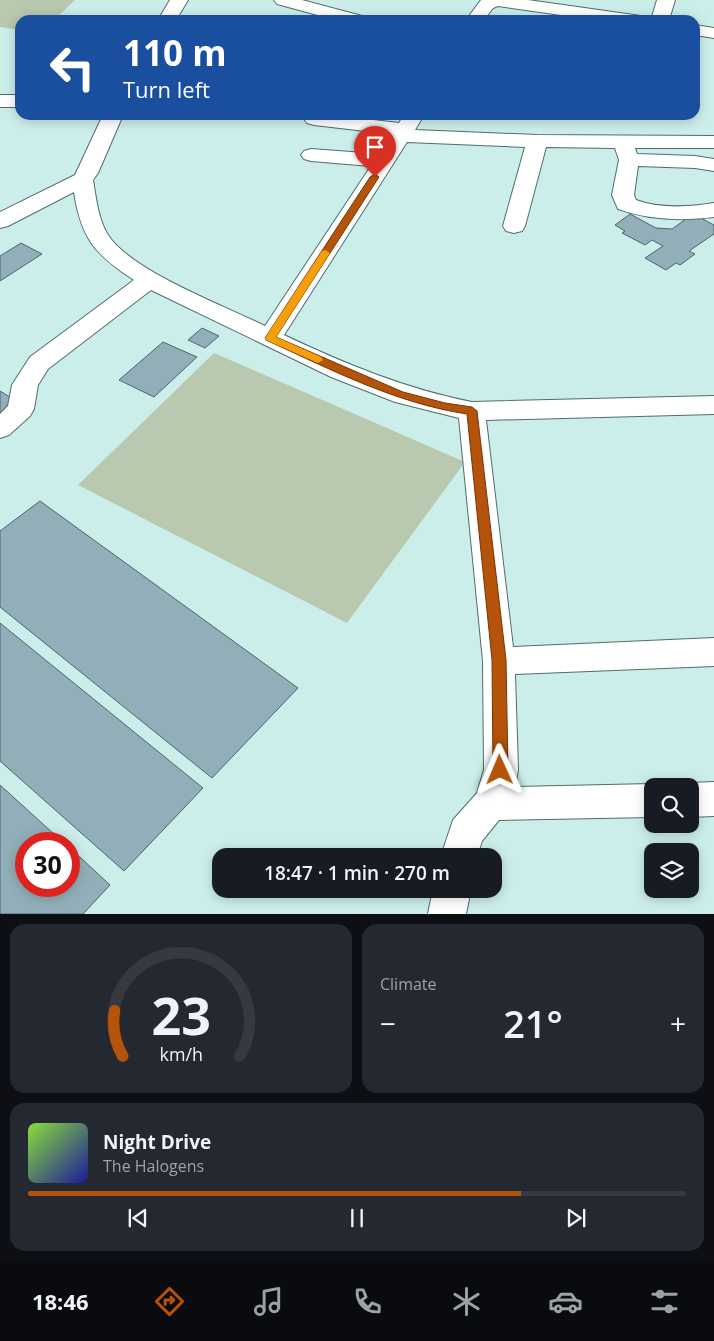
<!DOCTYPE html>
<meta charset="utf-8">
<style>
body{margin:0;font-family:"Open Sans",sans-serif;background:#242831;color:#f1f3f6;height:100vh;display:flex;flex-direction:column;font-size:19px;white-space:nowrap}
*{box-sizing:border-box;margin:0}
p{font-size:16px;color:#9ea1a6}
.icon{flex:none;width:28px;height:28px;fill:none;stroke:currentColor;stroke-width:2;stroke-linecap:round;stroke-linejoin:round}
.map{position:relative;height:914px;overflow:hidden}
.details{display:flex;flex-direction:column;gap:10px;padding:10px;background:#0d0f14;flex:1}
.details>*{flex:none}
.top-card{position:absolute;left:15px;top:15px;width:685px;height:105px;border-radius:15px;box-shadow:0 2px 12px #0003;background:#1a4fa0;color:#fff;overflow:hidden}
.fabs{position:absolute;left:644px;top:778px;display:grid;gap:10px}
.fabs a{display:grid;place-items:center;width:55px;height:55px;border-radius:10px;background:#171b24;box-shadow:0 2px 12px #0003;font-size:25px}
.speed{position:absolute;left:15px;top:832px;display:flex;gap:10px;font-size:25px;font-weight:700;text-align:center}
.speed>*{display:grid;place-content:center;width:65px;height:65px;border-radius:50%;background:#171b24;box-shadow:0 2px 12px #0003;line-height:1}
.speed .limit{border:8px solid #d22;background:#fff;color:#111}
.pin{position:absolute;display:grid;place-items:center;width:42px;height:42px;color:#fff;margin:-51px -21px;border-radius:50% 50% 50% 0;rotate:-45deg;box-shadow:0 0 5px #0007}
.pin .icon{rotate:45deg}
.me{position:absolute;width:55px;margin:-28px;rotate:359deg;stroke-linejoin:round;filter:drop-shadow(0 0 4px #0008)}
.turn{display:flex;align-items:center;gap:18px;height:105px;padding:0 25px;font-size:22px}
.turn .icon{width:65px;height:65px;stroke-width:2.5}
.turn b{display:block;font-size:35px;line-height:42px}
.big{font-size:38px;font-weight:600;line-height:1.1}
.details .tile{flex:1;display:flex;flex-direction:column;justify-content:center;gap:8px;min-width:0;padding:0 18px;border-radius:15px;background:#242831}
.details .dial{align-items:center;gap:0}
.dial svg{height:130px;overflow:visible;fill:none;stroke:#363941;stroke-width:7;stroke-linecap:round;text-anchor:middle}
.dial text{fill:#f1f3f6;stroke:none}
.song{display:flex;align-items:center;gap:15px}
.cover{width:60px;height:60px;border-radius:8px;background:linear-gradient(135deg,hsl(90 70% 55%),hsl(240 70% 35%))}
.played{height:5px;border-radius:2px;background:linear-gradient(90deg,#b45309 75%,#363941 75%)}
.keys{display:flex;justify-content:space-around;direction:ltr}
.heat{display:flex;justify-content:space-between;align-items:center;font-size:28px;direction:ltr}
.details .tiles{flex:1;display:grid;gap:10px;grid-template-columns:1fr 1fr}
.tile:last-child{grid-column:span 2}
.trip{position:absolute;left:212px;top:848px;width:290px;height:50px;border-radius:15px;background:#171b24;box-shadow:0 2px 12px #0003;font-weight:600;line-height:50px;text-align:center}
.tabs{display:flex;height:80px;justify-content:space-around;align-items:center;background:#090b0e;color:#9ea1a6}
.tabs .icon{width:35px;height:35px}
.tabs .selected{color:#b45309}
.tabs b{font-size:22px;color:#f1f3f6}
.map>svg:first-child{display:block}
.green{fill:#b8c9af}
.building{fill:#92afb9;stroke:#4a656e}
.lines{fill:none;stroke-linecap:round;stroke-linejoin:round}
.minor-casing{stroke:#4f6d6b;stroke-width:2}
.minor{fill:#fff;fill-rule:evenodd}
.route{fill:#b45309;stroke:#753606}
.slow{fill:#f59e0b}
</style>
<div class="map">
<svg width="714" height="914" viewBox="0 0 714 914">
<rect width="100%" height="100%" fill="#cceeeb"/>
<g class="green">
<polygon points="0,0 75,0 54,20 20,20 20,30 0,27"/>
<polygon points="214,353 465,462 347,623 78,485"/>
</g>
<g class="building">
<polygon points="630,214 656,228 672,229 693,214 714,225 714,234 689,251 695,254 680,265 676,263 666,270 645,258 663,246 652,240 645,245 622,233 625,231 615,225"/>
<polygon points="21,243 42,254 0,281 0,256"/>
<polygon points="202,328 219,336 205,348 188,340"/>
<polygon points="163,342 197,357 154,397 119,380"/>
<polygon points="0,391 20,403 0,419"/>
<polygon points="40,501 298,688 212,778 0,607 0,531"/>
<polygon points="0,623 203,788 124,871 0,761"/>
<polygon points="0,785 65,844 26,844 26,886 69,886 69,847 110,885 83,914 0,914"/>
</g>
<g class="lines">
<defs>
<g id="minor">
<polygon points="170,0 188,0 176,20 158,20"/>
<polygon points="274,0 302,0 362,16 365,20 336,20 277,4"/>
<polygon points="481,0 528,0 634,15 640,16 643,20 596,20 498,6 493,8 484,20 466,20"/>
<polygon points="657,0 675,0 669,20 651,20"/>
<polygon points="695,25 714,28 714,38 695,35"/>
<rect x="0" y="95" width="20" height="12"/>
<path d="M103 115H123L98 173 93 180C96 197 98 219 108 235 131 271 225 306 265 326L371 166 311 161 304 159 301 155 304 151 311 149 378 154 391 134 314 125 307 123 304 119 307 115H330L399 123 404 115H424L415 130 537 135 714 136V148H635L637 154 695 156 714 159V171L695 168 638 166 634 195 636 200C660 209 689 207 714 203V217C682 221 649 220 618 209L612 195 619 160 615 148 546 147 525 226 522 231 514 233 506 231 503 226 525 147 407 142 284 335C345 364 406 389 472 402L714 396V414L486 420 513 647 714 638V666L515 674 518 770 515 787 652 784 657 786H652V817L499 820 482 841 477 856H441L453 820 477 793 484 770 483 661 459 418 395 402 331 377 151 290 48 369 38 385 34 409 30 416 9 435 0 438V414L8 406 12 385 30 357 134 280C95 255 81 238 74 192L8 226 0 228V212L75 175Z"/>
<polygon points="714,782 714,816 690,817 690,786 683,786 690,783"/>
<polygon points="433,889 471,889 466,914 428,914"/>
</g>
</defs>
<use href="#minor" class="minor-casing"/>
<use href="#minor" class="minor"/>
</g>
<path class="route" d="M375 174 379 177 276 337 403 392 445 403 472 407 477 411 506 660 508 770 506 775 500 777 495 775 493 770 492 660 467 414C395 403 332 370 266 340L265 338 370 177Z"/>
<polygon class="slow" points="325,250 330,253 276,337 321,357 323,360 318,363 266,340 265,338 322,251"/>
</svg>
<div class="fabs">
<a><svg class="icon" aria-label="search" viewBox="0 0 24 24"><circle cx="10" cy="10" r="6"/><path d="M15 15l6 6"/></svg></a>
<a><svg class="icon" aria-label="layers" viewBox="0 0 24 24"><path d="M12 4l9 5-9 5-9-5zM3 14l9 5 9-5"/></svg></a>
</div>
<div class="speed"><div class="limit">30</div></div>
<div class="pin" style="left:375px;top:177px;background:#d93025"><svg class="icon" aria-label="arrive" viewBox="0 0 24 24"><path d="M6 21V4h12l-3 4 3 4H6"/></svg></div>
<svg class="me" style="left:500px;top:770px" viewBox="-20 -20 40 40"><path d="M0-17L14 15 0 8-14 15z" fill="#b45309" stroke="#fff" stroke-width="4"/></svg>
<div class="trip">18:47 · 1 min · 270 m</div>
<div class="top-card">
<div class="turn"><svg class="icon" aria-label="left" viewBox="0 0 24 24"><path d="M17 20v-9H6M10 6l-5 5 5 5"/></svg><div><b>110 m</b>Turn left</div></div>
</div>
</div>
<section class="details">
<div class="tiles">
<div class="tile dial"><svg viewBox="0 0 100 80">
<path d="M14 69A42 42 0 1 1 86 69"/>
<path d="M14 69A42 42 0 0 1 9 41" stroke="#b45309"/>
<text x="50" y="56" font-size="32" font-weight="700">23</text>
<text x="50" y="72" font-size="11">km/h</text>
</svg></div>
<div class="tile"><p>Climate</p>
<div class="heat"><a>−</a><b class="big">21°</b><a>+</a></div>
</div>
<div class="tile">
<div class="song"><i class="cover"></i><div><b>Night Drive</b><p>The Halogens</p></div></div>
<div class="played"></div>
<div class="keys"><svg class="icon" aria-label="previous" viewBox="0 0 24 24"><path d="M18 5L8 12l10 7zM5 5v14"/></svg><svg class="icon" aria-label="pause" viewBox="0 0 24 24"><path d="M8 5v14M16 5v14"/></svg><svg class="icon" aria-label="next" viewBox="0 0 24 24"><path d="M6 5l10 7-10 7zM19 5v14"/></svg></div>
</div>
</div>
</section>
<nav class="tabs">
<b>18:46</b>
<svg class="icon selected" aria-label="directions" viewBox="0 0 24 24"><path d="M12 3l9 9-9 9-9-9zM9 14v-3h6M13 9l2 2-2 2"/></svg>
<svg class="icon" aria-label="music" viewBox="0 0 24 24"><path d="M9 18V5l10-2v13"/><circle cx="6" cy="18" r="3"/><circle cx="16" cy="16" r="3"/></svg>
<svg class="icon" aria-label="phone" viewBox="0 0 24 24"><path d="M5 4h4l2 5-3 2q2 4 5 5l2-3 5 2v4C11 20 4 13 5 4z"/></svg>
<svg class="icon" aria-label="climate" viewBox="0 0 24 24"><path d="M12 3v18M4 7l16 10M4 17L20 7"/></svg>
<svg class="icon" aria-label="car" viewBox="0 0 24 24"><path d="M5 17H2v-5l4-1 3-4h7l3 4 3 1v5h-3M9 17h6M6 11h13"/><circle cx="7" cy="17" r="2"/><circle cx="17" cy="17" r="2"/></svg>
<svg class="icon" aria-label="filters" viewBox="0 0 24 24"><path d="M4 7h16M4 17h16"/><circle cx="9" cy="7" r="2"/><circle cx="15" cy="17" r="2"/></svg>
</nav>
